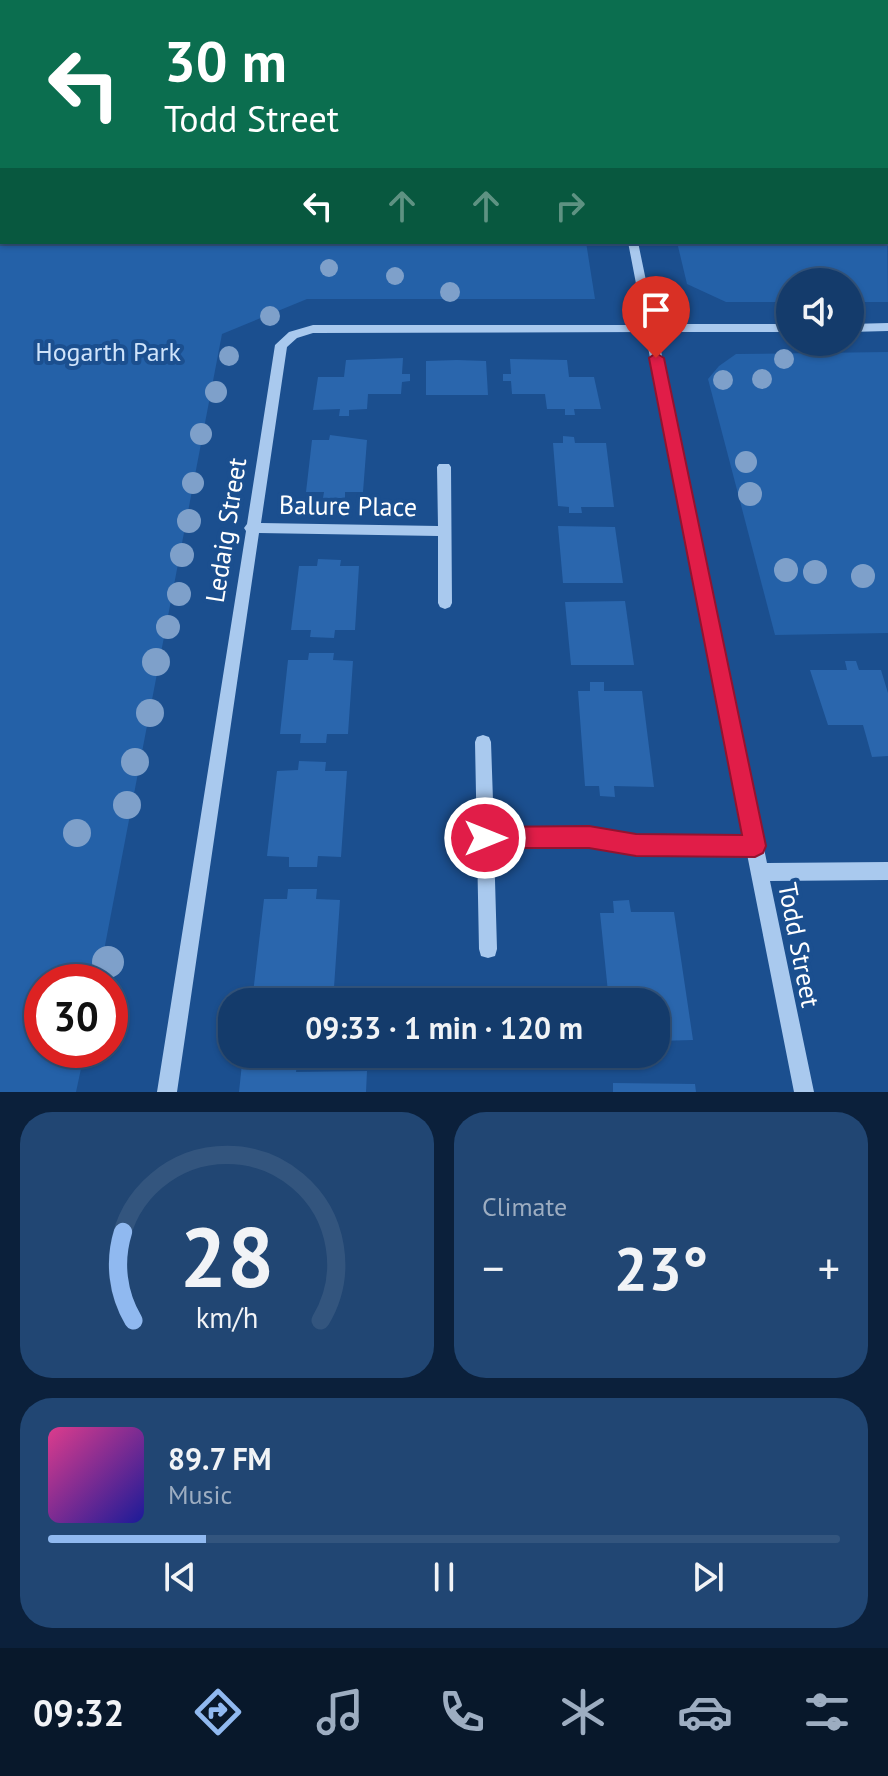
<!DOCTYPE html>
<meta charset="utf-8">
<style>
body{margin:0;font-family:"PT Sans",sans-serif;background:#214673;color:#f1f3f6;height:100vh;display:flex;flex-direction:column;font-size:30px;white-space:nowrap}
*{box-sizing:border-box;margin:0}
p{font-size:26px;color:#9dadc1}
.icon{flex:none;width:44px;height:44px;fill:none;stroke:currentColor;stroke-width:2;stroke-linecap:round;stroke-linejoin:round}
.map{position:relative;height:1092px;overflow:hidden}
.side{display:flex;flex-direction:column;gap:20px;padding:20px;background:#0b203b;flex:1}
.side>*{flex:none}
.guide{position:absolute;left:0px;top:0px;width:888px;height:244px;box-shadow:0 2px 6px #0004,0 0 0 2px #33557e;background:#0b6e4f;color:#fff;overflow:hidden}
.controls{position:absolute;left:776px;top:268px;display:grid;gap:16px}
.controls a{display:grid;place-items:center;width:88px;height:88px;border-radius:50%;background:#143b6b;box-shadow:0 2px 6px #0004,0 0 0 2px #33557e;font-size:40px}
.speed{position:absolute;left:24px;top:964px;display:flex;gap:16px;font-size:40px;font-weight:700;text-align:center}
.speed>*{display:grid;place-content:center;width:104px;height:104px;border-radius:50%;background:#143b6b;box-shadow:0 2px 6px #0004,0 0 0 2px #33557e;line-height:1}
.speed .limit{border:12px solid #d22;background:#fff;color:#111}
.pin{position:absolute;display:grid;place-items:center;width:68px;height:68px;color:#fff;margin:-82px -34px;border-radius:50% 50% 50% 0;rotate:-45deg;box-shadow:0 0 8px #0007}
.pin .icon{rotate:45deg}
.me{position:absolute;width:88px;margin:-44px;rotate:90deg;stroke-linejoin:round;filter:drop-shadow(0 0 6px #0008)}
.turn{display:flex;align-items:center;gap:28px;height:168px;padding:0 32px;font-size:36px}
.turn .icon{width:104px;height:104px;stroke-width:2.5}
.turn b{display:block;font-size:56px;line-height:68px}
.lanes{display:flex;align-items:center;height:76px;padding:0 32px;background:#0003;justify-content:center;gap:40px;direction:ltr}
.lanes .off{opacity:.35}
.big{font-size:60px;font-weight:600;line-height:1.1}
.side .card{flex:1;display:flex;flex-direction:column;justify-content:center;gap:12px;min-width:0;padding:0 28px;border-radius:32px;background:#214673}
.side .dial{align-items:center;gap:0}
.dial svg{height:208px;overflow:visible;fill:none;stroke:#33557e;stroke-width:7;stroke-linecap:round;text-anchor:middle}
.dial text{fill:#f1f3f6;stroke:none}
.song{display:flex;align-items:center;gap:24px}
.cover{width:96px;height:96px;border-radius:12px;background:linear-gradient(135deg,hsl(330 70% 55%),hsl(240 70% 35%))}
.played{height:8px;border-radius:4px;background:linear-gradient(90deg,#90b9f0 20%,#33557e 20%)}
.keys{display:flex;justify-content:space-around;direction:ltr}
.heat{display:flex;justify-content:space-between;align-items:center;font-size:44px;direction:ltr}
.side .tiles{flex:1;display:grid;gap:20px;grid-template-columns:1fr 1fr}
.card:last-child{grid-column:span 2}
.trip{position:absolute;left:218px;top:988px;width:452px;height:80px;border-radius:32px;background:#143b6b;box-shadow:0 2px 6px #0004,0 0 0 2px #33557e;font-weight:600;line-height:80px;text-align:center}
.menu{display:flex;height:128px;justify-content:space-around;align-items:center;background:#08182b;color:#9dadc1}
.menu .icon{width:56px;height:56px}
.menu .active{color:#90b9f0}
.menu b{font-size:36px;color:#f1f3f6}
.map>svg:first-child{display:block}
.green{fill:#2461a8}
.building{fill:#2a66ad}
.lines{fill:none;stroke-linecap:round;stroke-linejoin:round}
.minor{fill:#a9c9ee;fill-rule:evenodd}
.tree{fill:#7ea0ca}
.route{fill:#e11d48;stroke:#92132f;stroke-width:2}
.labels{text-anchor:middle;stroke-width:8;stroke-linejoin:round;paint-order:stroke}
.park-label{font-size:26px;fill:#cfe3fa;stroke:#1b4f8f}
.street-label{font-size:26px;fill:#fff;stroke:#1b4f8f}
</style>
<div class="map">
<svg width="888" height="1092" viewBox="0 0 888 1092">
<rect width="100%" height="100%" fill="#1b4f8f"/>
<g class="green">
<polygon points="0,0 564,0 2,2 2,242 586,242 595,299 307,299 222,334 98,982 42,982 42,1050 85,1050 76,1092 0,1092"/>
<polygon points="632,0 888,0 888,122 886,2"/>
<polygon points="886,147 888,302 850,302 850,282 790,282 790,302 726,302 687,284 677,242 886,242"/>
<polygon points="888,352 888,633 775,635 708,379 719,366 736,354"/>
</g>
<g class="building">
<polygon points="403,358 402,374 410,374 410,381 402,382 401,394 368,394 367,409 349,410 349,416 339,416 340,409 313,410 318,377 344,377 346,360"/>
<polygon points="510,359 567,360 569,377 594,377 601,409 574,409 575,415 565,415 565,409 547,409 545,394 512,394 511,381 503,381 503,374 511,374"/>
<polygon points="457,360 486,361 488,395 426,395 426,361"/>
<polygon points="330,435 367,440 363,492 345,492 345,498 323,498 324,492 306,492 312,440 329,440"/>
<polygon points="563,436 574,437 575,443 606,443 614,507 581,507 582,513 569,513 569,507 558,506 553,443 563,443"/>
<polygon points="558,526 615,527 623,583 563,583"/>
<polygon points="318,559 341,560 340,566 359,566 355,630 335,630 334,638 310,637 311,630 291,630 299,566 317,566"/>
<polygon points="625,601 634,665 571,665 565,602"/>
<polygon points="309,653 334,653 333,660 353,661 348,734 327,734 326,743 300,743 301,734 280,734 288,660 308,660"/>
<polygon points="845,661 856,661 859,670 881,670 888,693 888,756 872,757 863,725 828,725 810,670 847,670"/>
<polygon points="590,682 604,682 604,691 642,691 654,787 614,786 615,797 600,796 599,786 585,786 578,691 590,691"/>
<polygon points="299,761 326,762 325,771 347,771 341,857 318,856 317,867 289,867 289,857 267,856 277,771 298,770"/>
<polygon points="288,889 317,889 316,899 340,900 333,1002 252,1002 264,899 287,899"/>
<polygon points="629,900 631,912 674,912 693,1040 656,1041 656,1002 609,1002 600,913 614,913 613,901"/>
<polygon points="243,1054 298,1054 296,1072 367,1071 366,1092 239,1092"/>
<polygon points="613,1083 695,1084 696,1092 613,1092"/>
</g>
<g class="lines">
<g class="minor">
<rect x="596" y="0" width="8" height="2"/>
<rect x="886" y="131" width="2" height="6"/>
<polygon points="628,242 638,242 655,324 790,324 790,332 657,332 767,863 888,862 888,880 770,881 814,1092 794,1092 747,854 636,853 589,845 494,846 497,949 495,956 488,958 481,956 479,949 475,742 477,737 483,735 489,737 491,742 494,830 589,829 636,837 744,837 645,332 313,333 297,338 287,347 261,523 438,526 437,467 439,464 449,464 451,467 452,603 450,607 445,609 440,607 438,603 438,536 259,533 177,1092 157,1092 246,531 244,528 247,524 275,345 289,332 313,325 644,325"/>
<polygon points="888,323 888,331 850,332 850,324"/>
</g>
</g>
<g class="tree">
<circle cx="329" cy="268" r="9"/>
<circle cx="395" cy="276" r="9"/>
<circle cx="450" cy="292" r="10"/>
<circle cx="270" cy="316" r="10"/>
<circle cx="229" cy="356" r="10"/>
<circle cx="784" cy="359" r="10"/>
<circle cx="762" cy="379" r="10"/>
<circle cx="723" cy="380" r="10"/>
<circle cx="216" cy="392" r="11"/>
<circle cx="201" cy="434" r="11"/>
<circle cx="746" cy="462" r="11"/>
<circle cx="193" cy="483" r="11"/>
<circle cx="750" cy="494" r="12"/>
<circle cx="189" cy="521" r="12"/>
<circle cx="182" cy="555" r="12"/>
<circle cx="786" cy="570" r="12"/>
<circle cx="815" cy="572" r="12"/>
<circle cx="863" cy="576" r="12"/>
<circle cx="179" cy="594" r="12"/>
<circle cx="168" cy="627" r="12"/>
<circle cx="156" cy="662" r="14"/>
<circle cx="150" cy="713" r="14"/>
<circle cx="135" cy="762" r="14"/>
<circle cx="127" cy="805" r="14"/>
<circle cx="77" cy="833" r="14"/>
<circle cx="108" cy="962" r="16"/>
</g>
<polygon class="route" points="656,353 664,358 766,846 763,853 755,857 636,856 589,848 485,848 477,845 474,838 477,830 485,827 589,826 636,834 742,835 649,358"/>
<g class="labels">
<g class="park-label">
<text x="108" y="361">Hogarth Park</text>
</g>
<g class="street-label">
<text transform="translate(348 506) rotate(1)" y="9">Balure Place</text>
<text transform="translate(226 530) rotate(-81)" y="9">Ledaig Street</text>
<text transform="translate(799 945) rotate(79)" y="9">Todd Street</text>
</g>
</g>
</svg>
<div class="controls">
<a><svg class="icon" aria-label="sound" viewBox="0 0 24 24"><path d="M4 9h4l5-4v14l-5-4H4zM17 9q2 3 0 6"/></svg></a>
</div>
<div class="speed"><div class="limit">30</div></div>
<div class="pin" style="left:656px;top:358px;background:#d93025"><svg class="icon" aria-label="arrive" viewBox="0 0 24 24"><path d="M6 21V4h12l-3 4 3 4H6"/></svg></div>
<svg class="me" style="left:485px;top:838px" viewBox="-20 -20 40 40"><circle r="17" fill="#e11d48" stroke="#fff" stroke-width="3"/><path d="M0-11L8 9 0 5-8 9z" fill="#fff"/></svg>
<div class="trip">09:33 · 1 min · 120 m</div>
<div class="guide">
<div class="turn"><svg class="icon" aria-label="left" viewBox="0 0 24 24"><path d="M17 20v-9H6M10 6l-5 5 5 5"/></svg><div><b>30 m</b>Todd Street</div></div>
<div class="lanes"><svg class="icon" aria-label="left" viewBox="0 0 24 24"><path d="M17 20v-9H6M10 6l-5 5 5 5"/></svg><svg class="icon off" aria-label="ahead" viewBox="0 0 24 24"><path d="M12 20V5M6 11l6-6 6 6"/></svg><svg class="icon off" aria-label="ahead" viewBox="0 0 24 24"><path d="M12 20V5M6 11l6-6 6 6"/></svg><svg class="icon off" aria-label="right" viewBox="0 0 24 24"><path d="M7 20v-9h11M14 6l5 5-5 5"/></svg></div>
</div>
</div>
<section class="side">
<div class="tiles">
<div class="card dial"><svg viewBox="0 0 100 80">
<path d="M14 69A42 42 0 1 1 86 69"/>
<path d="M14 69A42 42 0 0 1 10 35" stroke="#90b9f0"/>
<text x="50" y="56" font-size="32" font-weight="700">28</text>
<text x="50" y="72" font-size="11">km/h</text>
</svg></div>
<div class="card"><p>Climate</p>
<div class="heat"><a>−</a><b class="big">23°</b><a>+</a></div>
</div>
<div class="card">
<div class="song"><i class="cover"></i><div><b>89.7 FM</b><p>Music</p></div></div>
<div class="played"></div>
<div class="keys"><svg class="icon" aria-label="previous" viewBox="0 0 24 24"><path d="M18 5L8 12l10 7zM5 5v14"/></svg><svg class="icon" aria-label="pause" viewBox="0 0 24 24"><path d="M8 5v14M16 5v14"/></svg><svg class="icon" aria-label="next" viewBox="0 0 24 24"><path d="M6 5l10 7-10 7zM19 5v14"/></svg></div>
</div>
</div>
</section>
<nav class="menu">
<b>09:32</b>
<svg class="icon active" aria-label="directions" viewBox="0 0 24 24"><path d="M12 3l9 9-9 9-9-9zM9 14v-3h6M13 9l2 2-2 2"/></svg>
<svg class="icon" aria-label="music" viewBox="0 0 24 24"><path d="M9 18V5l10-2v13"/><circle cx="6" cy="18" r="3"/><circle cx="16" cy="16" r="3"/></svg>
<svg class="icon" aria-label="phone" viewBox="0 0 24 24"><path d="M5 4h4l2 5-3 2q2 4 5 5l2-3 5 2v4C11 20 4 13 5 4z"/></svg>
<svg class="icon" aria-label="climate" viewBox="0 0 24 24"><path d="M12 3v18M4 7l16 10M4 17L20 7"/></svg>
<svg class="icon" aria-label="car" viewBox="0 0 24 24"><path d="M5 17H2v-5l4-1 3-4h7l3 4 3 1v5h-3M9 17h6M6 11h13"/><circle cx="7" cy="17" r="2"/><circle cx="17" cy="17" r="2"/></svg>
<svg class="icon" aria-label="filters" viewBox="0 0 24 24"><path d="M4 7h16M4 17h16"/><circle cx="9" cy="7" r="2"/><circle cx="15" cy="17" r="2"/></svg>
</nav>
